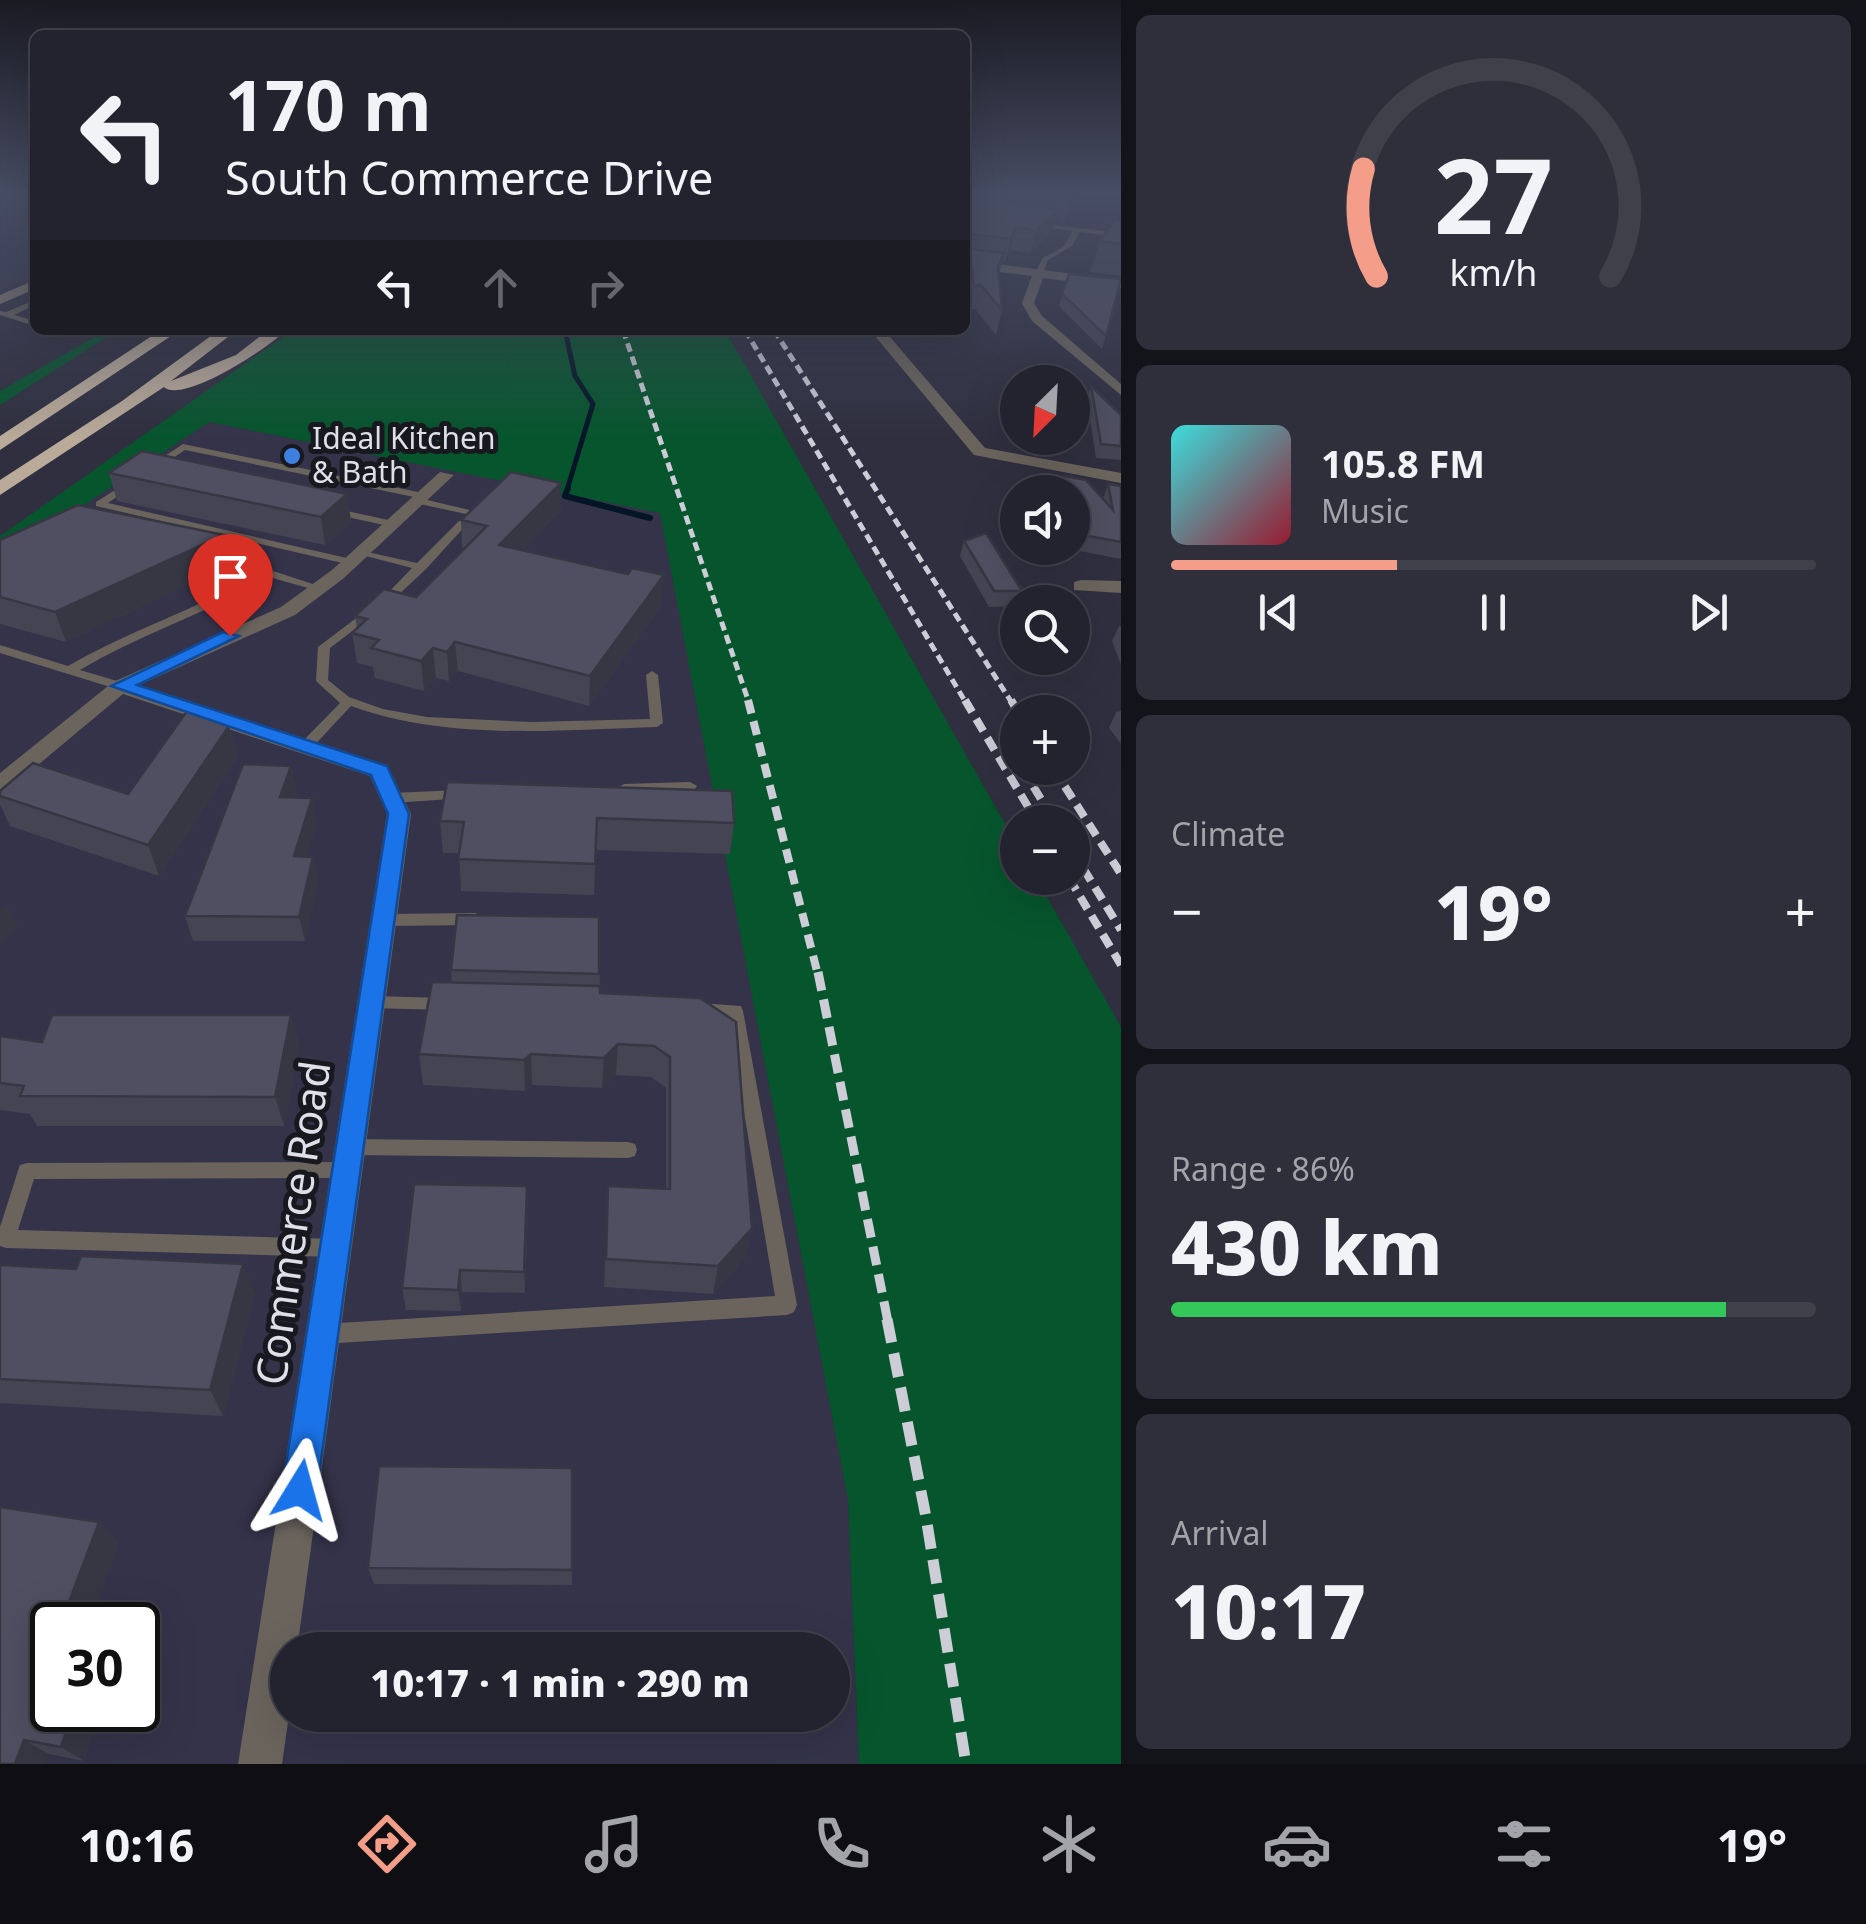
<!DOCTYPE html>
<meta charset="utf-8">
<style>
body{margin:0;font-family:"Noto Sans",sans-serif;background:#2f2f3b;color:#f1f3f6;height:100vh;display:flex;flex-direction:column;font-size:38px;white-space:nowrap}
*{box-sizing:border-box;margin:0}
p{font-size:32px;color:#a3a4aa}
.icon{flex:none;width:55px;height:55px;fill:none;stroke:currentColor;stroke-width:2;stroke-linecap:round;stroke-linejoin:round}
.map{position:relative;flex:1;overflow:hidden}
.details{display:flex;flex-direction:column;gap:15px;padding:15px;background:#13131a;width:745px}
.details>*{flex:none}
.top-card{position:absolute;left:30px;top:30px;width:940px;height:305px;border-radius:15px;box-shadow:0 10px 40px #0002,0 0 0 2px #40404b;background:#23232f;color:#f1f3f6;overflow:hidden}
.needle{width:65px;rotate:204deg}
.tools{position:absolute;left:1000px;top:365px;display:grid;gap:20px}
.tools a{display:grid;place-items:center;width:90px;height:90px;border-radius:50%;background:#23232f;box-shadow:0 10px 40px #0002,0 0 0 2px #40404b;font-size:50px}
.speed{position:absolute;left:30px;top:1602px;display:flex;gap:20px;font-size:50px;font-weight:700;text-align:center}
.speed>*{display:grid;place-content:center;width:130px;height:130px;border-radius:50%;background:#23232f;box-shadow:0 10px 40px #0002,0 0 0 2px #40404b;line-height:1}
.speed .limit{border:5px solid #111;border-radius:15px;background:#fff;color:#111}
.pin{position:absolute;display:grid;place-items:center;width:85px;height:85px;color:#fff;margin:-102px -42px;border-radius:50% 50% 50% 0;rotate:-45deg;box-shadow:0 0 10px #0007}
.pin .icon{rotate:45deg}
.me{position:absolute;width:110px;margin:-55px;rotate:8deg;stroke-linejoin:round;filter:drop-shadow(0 0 8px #0008)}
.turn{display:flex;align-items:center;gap:35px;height:210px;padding:0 30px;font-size:45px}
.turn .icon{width:130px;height:130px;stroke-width:2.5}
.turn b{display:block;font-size:70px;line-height:85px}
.lanes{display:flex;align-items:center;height:95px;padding:0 30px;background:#0003;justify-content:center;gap:50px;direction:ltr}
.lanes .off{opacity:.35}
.big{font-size:75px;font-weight:800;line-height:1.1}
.details .widget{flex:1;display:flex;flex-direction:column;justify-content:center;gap:15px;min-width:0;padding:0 35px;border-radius:15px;background:#2f2f3b}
.details .dial{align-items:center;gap:0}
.dial svg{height:260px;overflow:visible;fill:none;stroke:#40404b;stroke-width:7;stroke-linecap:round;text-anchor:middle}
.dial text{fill:#f1f3f6;stroke:none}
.song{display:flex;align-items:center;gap:30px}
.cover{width:120px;height:120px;border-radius:15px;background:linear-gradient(135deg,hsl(180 70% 55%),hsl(350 70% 35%))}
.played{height:10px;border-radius:5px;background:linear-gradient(90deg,#f49e89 35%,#40404b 35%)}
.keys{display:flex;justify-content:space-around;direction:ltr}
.heat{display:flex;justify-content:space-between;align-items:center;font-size:55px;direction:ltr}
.charge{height:15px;border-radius:8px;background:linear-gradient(90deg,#34c759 86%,#40404b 0)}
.trip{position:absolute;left:270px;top:1632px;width:580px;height:100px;border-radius:50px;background:#23232f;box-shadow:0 10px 40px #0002,0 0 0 2px #40404b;font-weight:800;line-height:100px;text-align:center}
.tabs{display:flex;height:160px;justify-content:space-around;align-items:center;background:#0e0e13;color:#a3a4aa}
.tabs .icon{width:70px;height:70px}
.tabs .on{color:#f49e89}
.tabs b{font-size:45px;color:#f1f3f6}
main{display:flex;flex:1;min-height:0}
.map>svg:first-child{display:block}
.built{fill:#34334a;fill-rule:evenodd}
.green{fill:#06552d}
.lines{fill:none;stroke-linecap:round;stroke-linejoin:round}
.stream-far1{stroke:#041527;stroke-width:5}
.stream{stroke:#041527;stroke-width:6}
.lane{fill:#6a645d;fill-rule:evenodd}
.street{fill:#6a645d;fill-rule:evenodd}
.secondary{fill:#8a8075;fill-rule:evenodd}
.highway{fill:#b9aa99;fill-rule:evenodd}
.rail-far3{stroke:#cdcdd8;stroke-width:5;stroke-dasharray:9 5;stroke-linecap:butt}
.rail-far2{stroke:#cdcdd8;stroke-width:8;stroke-dasharray:14 8;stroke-linecap:butt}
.rail-far1{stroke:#cdcdd8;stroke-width:9;stroke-dasharray:19 9;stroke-linecap:butt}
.rail{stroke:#cdcdd8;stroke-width:11;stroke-dasharray:24 11;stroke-linecap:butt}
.wall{fill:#444453}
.shaded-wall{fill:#373744}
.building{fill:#4f4f61;stroke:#373744;stroke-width:2.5}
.route{fill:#1a73e8;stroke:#114b97;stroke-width:2.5}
.shop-dot{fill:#3f7fe0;stroke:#18181f;stroke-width:4}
.labels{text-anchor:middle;stroke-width:10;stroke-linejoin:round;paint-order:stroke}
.far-poi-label{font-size:30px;fill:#dfdfea;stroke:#18181f;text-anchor:start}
.near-street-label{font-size:42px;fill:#dfdfea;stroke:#18181f}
</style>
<main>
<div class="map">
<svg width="1121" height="1764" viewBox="0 0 1121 1764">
<rect width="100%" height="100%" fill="#2f2f3f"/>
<g class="built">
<polygon points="0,192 35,192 35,275 0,291"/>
<path d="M209 422 660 512 848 1500 859 1764H0V561ZM52 1625H138V1710H52ZM288 1650H832V1715H288Z"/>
</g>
<g class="green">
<polygon points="107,330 118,330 0,405 0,391"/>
<polygon points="293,330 725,330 1017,845 1018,878 1036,878 1121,1027 1121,1764 859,1764 848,1500 660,513 209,422 0,561 0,536"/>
</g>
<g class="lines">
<polyline class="stream-far1" points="565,330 575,376 593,404 567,490"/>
<polyline class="stream" points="568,488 565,496 650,518"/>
<g class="lane">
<polygon points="1036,223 1121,233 1121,237 1080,232 1072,246 1048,260 1043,273 1039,275 1035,273 1043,258 1063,247 1073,231 1038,226"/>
<polygon points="35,300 35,305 14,315 35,321 35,326 0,315 0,311 6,312"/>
<path d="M183 444 423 493 428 496 423 499 478 512 426 569 392 601 330 648 328 680 349 697 383 709 427 717 531 722 650 719 646 675 652 671 658 675 663 723 657 727C557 730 447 741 351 706L310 750H300L298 747 300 744 340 703 316 681 318 647 384 597 412 568 358 554V550L417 563 466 514 415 503 414 501 419 498 185 450 157 469H151V465Z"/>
<polygon points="131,480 134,481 134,485 108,503 351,559 356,562 351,565 96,506 96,502"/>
<polygon points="333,508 393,521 398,524 393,527 329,513 329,509"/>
<path d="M212 551 269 563 273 571 325 588 319 591 269 577C209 613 140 634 80 670L124 683V689L120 690 0 653V645L68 666C130 630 200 608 262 572L260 567 208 556 207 554Z"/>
<polygon points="690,782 697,786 695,789 624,792 617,788 624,784"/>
<polygon points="461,790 466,792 468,795 466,798 392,803 385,798 392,793"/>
<polygon points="475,913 480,915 483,919 480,923 475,925 383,926 378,924 375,920 378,916 383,914"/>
<polygon points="371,996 446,998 452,999 454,1004 452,1009 446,1010 371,1008 365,1007 363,1002 365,997"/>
<polygon points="699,1003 741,1006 743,1011 797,1305 794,1312 787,1315 322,1344 315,1341 312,1334 315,1327 322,1324 775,1296 728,1017 693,1015 691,1010 693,1005"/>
<polygon points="350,1139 628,1142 635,1144 637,1150 635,1156 628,1158 350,1155 343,1153 341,1147 343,1141"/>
<polygon points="346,1162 353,1164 355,1170 353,1176 346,1178 34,1179 18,1230 335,1239 342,1242 345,1248 342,1254 335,1257 6,1248 0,1246 0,1227 18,1171 20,1165 27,1163"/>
</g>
<g class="street">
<polygon points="965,260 1121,280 1121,288 1043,278 1034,303 1042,316 1121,384 1121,395 1032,321 1022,303 1032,276 965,268"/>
<polygon points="870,330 884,330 985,448 1121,473 1121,483 974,455"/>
<polygon points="440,472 454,475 344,578 295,615 139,685 387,766 411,814 297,1650 288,1650 289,1715 282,1764 238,1764 387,814 370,776 123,694 8,790 0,792 0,773 113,682 281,607 332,570"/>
<polygon points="1081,580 1121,581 1121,593 1074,590 1074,582"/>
</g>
<polygon class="secondary" points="35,280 35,289 0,304 0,295"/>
<g class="highway">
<polygon points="161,330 180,330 0,450 0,436"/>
<path d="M219 330H237L171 381 236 355 268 330H286C269 348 182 404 164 387L0 495V480L122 401Z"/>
</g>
<g class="rail-far3">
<polyline points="623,330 749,703"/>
<polyline points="745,330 966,703"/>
<polyline points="774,330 1012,703"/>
</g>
<g class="rail-far2">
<polyline points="748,700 818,975"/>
<polyline points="965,700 1037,822"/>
<polyline points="1011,700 1018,712"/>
<polyline points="1022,768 1055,822"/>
<polyline points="1053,768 1121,874"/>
<polyline points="1072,850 1121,930"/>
<polyline points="1069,878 1121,965"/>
</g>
<polyline class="rail-far1" points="818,972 888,1322"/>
<polyline class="rail" points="887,1319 926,1517 966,1764"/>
</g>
<g class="wall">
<polygon points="965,192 1065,192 1071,199 1065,221 1056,219 1053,231 1030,253 1010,250 1005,261 1002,261 999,276 1002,310 996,335 975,309 968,310 967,289 965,288"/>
<polygon points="1121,221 1121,276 1090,272 1100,241"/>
<polygon points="1069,274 1106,336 1102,349 1059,306"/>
<polygon points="1091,386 1121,415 1121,460 1096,458 1087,400"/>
<polygon points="109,473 347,494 351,522 325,545 117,501"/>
<polygon points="1108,484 1121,486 1121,559 1065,548 1072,548 1072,492 1103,499"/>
<polygon points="561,510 522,550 662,604 589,706 458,671 449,681 436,678 424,691 375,678 373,667 357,663 352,633 357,628 355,616 416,597 465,548 462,548 461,520"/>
<polygon points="0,540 230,564 66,642 0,624"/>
<polygon points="964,541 1022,591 1017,606 989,607 960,556"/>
<polygon points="1119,626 1121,626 1121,665 1112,641"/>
<polygon points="1121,711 1121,744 1109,728 1116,712"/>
<polygon points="229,726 237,758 159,876 10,826 0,804 0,791 128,794"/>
<polygon points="291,766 296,790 294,798 317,823 306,857 313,857 318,881 305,941 193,941 185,916"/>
<polygon points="447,782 734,823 730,854 596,850 594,895 461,891 459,853 443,853 440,821"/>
<polygon points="599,917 600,993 700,998 752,1228 745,1257 713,1294 604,1287 608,1186 666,1189 666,1088 651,1077 616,1075 602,1088 532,1085 525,1091 423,1085 419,1054 452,983 451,970"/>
<polygon points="291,1015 299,1045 284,1126 37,1126 30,1114 0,1110 0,1036 42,1042"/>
<polygon points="527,1186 528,1208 525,1293 462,1292 461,1311 406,1310 402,1288"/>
<polygon points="0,1265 255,1292 223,1416 0,1403"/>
<polygon points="572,1468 572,1585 374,1584 368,1568"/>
<polygon points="99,1522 118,1544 90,1622 114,1710 108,1729 95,1726 84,1761 49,1754 0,1764"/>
</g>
<g class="shaded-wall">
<polygon points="1059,210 1053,231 1030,253 1036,231"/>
<polygon points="1016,227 1010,250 1005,261 1011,239"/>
<polygon points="561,483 561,510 500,573 499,545"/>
<polygon points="347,494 351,522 325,545 321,517"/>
<polygon points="224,535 230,564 66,642 55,612"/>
<polygon points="664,575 662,604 589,706 590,676"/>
<polygon points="455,642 458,671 449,681 447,652"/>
<polygon points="433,648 436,678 424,691 421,661"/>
<polygon points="229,726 237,758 159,876 148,845"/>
<polygon points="291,766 296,790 286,821 280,797"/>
<polygon points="312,798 317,823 299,881 294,856"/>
<polygon points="313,857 318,881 305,941 299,917"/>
<polygon points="6,903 18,927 0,944 0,909"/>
<polygon points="291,1015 299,1045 284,1126 275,1097"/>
<polygon points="618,1044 616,1075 602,1088 604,1058"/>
<polygon points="531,1054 532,1085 525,1091 524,1060"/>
<polygon points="527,1186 528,1208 525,1293 524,1272"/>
<polygon points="752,1228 745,1257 713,1294 718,1266"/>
<polygon points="243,1264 255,1292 223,1416 210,1390"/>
<polygon points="460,1270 462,1292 461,1311 458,1290"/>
<polygon points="99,1522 118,1544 89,1625 63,1618"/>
<polygon points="87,1710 114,1710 108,1729 86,1714"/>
<polygon points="73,1711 95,1726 84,1761 61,1747"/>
<polygon points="24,1740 49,1754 46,1764 15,1764"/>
</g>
<g class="building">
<polygon points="965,192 996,192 994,194 996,199 1059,210 1036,231 1016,227 1011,239 971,234 966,238 970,249 1004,253 998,268 1002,310 981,285 974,286 972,266 965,263 965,223 969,224 965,216"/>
<polygon points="1020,192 1065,192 1071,199"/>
<polygon points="1115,220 1121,221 1121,244 1100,241"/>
<polygon points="1069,274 1121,279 1106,336 1062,294"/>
<polygon points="1091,386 1121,415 1121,446 1101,444"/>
<polygon points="142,451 347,494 321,517 109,473"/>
<polygon points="511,472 561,483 499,545 628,574 632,568 664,575 590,676 455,642 447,652 433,648 421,661 371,648 379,640 352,633 367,619 355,616 384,589 416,597 487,526 461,520"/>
<polygon points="1064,476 1086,480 1113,510 1108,484 1121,486 1121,542 1072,533 1072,492 1058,492"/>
<polygon points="78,505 224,535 55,612 0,597 0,540"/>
<polygon points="986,533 1022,591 994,591 964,541"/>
<polygon points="187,711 229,726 148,845 0,796 0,791 33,763 128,794"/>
<polygon points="243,764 291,766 280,797 312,798 294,856 313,857 299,917 185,916"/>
<polygon points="447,782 732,791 734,823 597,818 595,864 458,859 464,822 440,821"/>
<polygon points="457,915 599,917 599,974 451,970"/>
<polygon points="432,982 600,986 600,993 700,998 736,1022 752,1228 718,1266 606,1259 608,1186 670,1189 670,1057 654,1046 618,1044 604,1058 531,1054 524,1060 419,1054"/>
<polygon points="52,1015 291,1015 275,1097 20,1096 24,1086 0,1083 0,1036 42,1042"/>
<polygon points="414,1184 527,1186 524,1272 460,1270 458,1290 402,1288"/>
<polygon points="81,1256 243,1264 210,1390 0,1379 0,1265 76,1269"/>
<polygon points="379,1466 572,1468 572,1570 368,1568"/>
<polygon points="0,1507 99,1522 63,1618 100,1623 100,1625 52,1625 52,1710 87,1710 86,1714 73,1711 61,1747 24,1740 15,1764 0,1764"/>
</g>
<linearGradient id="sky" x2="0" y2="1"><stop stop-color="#1a1a23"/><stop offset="0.44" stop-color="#474d63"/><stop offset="1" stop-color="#474d63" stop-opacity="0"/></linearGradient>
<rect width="1121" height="439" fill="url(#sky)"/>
<polygon class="route" points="223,632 239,636 137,685 387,766 409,814 317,1490 312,1503 300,1508 287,1503 282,1490 388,814 371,775 111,686"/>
<circle class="shop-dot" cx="292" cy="456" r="10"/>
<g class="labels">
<g class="far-poi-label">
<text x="312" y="449">Ideal Kitchen<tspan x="312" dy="34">&amp; Bath</tspan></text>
</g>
<g class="near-street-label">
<text transform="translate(293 1223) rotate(-82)" y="15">Commerce Road</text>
</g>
</g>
</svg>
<div class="tools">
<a><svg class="needle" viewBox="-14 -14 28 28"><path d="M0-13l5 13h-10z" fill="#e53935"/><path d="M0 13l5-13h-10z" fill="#a3a4aa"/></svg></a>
<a><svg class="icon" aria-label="sound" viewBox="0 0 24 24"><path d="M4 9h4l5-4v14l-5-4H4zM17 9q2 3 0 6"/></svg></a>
<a><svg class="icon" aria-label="search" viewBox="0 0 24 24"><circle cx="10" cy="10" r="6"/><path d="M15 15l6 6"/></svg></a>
<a>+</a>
<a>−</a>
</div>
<div class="speed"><div class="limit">30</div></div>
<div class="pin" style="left:230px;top:636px;background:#d93025"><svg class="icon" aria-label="arrive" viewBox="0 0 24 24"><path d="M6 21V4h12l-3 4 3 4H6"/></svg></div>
<svg class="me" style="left:300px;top:1490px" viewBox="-20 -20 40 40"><path d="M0-17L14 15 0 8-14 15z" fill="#1a73e8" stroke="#fff" stroke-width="4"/></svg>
<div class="trip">10:17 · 1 min · 290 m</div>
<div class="top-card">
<div class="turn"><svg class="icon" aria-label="left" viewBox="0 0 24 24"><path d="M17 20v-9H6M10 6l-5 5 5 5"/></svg><div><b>170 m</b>South Commerce Drive</div></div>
<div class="lanes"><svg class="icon" aria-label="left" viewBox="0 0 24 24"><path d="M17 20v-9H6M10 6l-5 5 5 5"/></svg><svg class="icon off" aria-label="ahead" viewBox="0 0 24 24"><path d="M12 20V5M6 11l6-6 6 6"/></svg><svg class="icon off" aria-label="right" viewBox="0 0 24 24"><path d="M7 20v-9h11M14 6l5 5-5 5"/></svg></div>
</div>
</div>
<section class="details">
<div class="widget dial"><svg viewBox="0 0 100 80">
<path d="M14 69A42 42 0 1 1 86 69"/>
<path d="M14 69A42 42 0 0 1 10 36" stroke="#f49e89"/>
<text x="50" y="56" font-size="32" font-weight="700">27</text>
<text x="50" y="72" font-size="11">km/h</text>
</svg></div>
<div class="widget">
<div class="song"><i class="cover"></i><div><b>105.8 FM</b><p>Music</p></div></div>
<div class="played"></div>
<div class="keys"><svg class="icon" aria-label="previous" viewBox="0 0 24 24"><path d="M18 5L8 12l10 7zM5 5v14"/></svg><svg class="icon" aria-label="pause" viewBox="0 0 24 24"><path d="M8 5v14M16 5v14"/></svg><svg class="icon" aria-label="next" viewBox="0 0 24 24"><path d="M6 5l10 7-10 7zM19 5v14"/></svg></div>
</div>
<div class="widget"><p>Climate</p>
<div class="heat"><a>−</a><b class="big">19°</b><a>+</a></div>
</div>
<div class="widget"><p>Range · 86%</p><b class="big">430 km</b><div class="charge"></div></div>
<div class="widget"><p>Arrival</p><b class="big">10:17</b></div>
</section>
</main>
<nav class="tabs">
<b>10:16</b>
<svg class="icon on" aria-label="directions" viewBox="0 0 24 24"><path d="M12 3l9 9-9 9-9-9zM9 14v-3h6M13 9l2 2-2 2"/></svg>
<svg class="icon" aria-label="music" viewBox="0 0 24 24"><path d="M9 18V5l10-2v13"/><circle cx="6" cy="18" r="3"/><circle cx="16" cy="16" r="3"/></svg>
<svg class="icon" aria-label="phone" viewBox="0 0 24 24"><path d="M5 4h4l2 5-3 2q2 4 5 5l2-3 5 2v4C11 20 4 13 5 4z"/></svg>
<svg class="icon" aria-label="climate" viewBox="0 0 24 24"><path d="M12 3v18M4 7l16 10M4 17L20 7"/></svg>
<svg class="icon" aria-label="car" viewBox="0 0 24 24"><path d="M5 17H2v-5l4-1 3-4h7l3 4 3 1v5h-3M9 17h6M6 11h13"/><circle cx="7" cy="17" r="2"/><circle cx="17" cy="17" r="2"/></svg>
<svg class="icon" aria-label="filters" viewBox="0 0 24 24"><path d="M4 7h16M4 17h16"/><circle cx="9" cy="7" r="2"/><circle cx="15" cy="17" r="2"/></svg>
<b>19°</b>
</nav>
